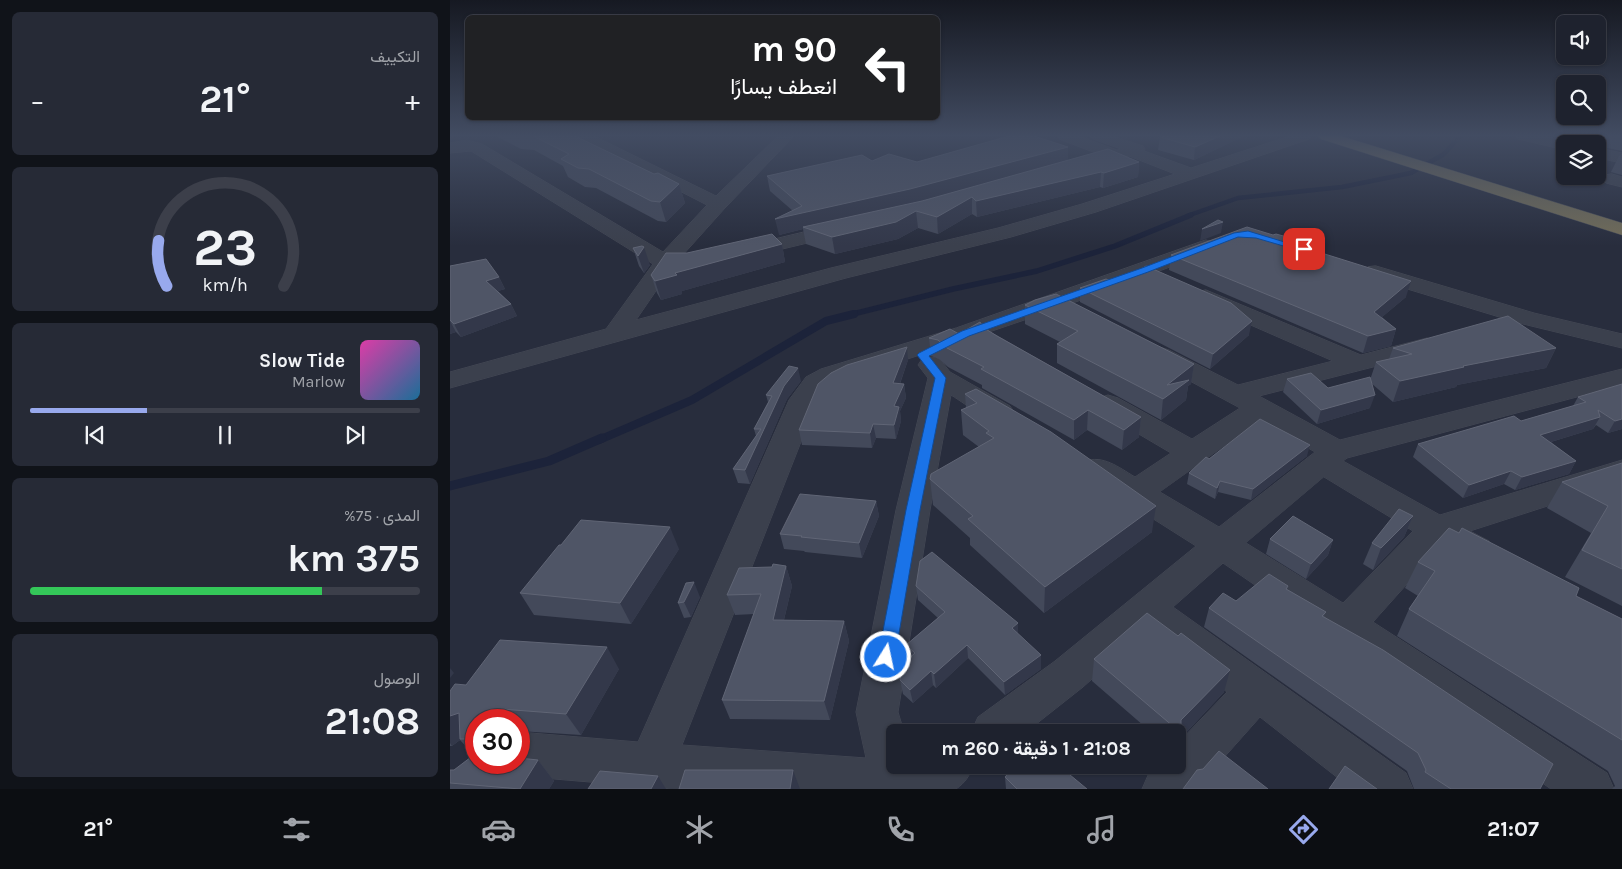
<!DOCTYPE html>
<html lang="ar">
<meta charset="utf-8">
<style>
body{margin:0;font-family:Karla,Vazirmatn,sans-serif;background:#262a36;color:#f1f3f6;direction:rtl;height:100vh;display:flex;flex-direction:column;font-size:19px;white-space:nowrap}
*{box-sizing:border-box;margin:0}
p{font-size:16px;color:#a1a4aa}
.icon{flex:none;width:28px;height:28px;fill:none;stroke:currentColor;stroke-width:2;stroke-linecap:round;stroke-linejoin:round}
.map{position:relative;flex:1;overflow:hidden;direction:ltr}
.sheet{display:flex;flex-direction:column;gap:12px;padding:12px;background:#101319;width:450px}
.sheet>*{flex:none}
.top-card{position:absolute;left:15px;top:15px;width:475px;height:105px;border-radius:8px;box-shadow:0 1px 4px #0004,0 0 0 1px #3c3f4a;direction:rtl;background:#202124;color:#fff;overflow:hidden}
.tools{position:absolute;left:1106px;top:15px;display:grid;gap:10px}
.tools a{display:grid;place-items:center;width:50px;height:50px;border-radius:8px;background:#1e222e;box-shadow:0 1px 4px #0004,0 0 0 1px #3c3f4a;font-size:25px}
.speed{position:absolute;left:15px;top:709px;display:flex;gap:10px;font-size:25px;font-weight:700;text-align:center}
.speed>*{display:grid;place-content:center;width:65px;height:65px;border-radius:50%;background:#1e222e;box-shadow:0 1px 4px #0004,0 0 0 1px #3c3f4a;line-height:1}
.speed .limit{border:8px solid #d22;background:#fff;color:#111}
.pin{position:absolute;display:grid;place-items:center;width:42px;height:42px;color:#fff;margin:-21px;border-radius:10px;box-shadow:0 2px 8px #0006}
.me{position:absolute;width:55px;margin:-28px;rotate:10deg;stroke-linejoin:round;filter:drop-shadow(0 0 4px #0008)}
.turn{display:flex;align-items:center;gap:18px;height:105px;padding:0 20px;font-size:22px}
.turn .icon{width:65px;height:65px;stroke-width:2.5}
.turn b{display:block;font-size:35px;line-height:42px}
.big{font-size:38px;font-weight:700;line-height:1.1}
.sheet .card{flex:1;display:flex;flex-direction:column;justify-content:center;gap:8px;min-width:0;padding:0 18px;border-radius:8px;background:#262a36}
.sheet .dial{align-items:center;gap:0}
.dial svg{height:130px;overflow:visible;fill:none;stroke:#3c3f4a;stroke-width:7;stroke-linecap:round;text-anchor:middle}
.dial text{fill:#f1f3f6;stroke:none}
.song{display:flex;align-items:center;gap:15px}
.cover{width:60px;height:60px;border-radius:8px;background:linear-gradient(135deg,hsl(320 70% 55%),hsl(200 70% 35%))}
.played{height:5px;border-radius:2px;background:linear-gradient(90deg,#98a9ed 30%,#3c3f4a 30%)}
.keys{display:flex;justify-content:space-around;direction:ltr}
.heat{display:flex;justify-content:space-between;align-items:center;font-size:28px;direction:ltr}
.charge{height:8px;border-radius:4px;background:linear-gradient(90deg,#34c759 75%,#3c3f4a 0)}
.trip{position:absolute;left:436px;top:724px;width:300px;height:50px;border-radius:8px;background:#1e222e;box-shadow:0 1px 4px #0004,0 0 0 1px #3c3f4a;font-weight:700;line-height:50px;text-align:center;direction:rtl}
.dock{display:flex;height:80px;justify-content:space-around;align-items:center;background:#0c0e12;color:#a1a4aa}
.dock .icon{width:35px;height:35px}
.dock .current{color:#98a9ed}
.dock b{font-size:22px;color:#f1f3f6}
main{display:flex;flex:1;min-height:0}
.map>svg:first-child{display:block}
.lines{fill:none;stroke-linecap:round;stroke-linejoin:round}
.stream-far3{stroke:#1c233a;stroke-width:4.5}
.stream-far2{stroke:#1c233a;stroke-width:5.5}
.stream-far1{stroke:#1c233a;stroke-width:8}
.stream{stroke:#1c233a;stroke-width:9}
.minor-casing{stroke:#454956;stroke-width:1}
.highway-casing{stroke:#434855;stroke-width:1}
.minor{fill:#3b404d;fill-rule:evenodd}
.highway{fill:#726d59;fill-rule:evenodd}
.wall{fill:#43495a}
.shaded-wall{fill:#33384a}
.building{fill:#4f5566;stroke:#606575}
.route{fill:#1a73e8;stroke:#114b97}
</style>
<main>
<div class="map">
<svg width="1172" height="789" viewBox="0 0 1172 789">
<rect width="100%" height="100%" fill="#282d3d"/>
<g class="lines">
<polyline class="stream-far3" points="737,216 788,198 892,187 961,173 994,154 1010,136"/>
<polyline class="stream-far2" points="399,315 503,289 587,271 665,246 741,215"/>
<polyline class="stream-far1" points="149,440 242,400 376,321 404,314"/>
<polyline class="stream" points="0,486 99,461 152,438"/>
<defs>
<g id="minor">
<polygon points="126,136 144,136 266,196 328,136 344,136 275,208 231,257 248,256 255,258 259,262 255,266 235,270 221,269 186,320 381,268 548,228 632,204 725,174 679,156 634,170 628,169 626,165 628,161 651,155 609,139 607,136 628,136 667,150 671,149 643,139 640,136 662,136 693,146 695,149 694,151 741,168 840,136 862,136 859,139 646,212 561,237 396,278 0,388 0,372 156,329 203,264 21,151 0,153 0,143 17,140 32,144 213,252 257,205 128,139"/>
<polygon points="1065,136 1093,136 1121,142 1122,144 1115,144 1115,150 1068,139"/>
<polygon points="1148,148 1172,153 1172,163 1148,158"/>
<polygon points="1162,174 1172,177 1172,187 1156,183 1153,179 1156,175"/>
<polygon points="392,223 399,225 402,229 399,233 295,258 288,256 285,252 288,248"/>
<path d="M756 240 763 242 766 246 763 250C641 299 515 341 389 381L376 389 367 401 232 745 416 758 406 712 446 510 478 378 468 365 472 359 481 357 490 359 500 372 560 406 564 412 560 418C539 424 519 406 501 395L480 510 448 712 454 732H445V765H524C519 776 516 782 506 789H223L69 776 53 769 50 762H69V732L188 742 339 400 356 377 371 369 506 328Z"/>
<polygon points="926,266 1084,313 1172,334 1172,348 1069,323 918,277 915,272 918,267"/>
<path d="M756 290 911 355 977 338 986 341 990 346 986 351 809 396 890 440 1172 369V385L897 458 893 461 990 515 1172 460V482L1020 531 1039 541 1044 550 1039 559 1027 563 1015 559 990 547 923 622 1157 773 1164 789H1101L773 563 723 607 956 773 963 789H902L810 717 746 789H692L699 773 706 765H728V743L777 692 697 630 633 687 576 732H521L528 717 605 661 746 546 634 475 629 468 634 461C654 455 668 467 685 477L721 453 648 410 644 404 648 398 658 395 668 398 742 439 790 408 701 360 697 355 701 350 710 347 719 350 788 385 883 361 748 302 745 297 748 292ZM811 420 865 452 769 527 710 492ZM874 477 963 531 893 603 796 543Z"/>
</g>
<polygon id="highway" points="868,136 891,136 1172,223 1172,235 871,139"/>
</defs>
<use href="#minor" class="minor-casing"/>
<use href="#highway" class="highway-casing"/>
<use href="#minor" class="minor"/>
<use href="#highway" class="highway"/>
</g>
<g class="wall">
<polygon points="46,136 125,136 204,174 229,184 235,203 216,222 208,221 146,188 135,187 118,177 113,166 84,150 71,149"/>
<polygon points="715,136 794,136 744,160 708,150 710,137"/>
<polygon points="1101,136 1172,136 1172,151 1148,146 1148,148 1148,144 1123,144 1121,140"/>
<polygon points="618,147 618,161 689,162 688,177 653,188 650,187 527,217 522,214 488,234 468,228 448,239 385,254 356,244 353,229 329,235 343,211 320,191 317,176 422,161 467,162"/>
<polygon points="1172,153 1172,175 1161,172 1169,156"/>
<polygon points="332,244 335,262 232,291 232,294 211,300 207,293 201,275 237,253"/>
<polygon points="850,246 956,297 932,317 946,329 941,346 913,353 719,270 721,255"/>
<polygon points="183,248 200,265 194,273 189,266"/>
<polygon points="0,266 49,277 55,289 48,291 61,304 67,316 11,337 6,332 0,334"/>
<polygon points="630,288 799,335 760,369 630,302"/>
<polygon points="575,305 744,364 741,384 738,386 736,400 711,420 607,363 607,344 610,342 575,324"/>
<polygon points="534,328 691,417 689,437 672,450 637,430 624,440 532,388 532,385 498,367 489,359 481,356 479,338 509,334"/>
<polygon points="943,348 1106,348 1096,368 1007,385 1006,387 943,402 921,383 920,408 867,424 833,392 837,379 878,388 920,380 926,362 939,359"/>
<polygon points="458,360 450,384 454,384 456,398 450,411 451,421 446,439 426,438 422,448 352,445 349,430"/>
<polygon points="351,381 337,399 300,484 288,483 283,469 306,436 304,429 318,402 316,395"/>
<polygon points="1172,384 1172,429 1158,433 1146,425 1143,429 1101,442 1126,461 1119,474 1065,490 1054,484 1013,498 963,457 968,444 1071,421 1123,406 1128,397"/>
<polygon points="515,394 702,532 594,613 520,545 520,538 483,505 480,479 529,447 513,435 511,410 516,408"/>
<polygon points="857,456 801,500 768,492 765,499 737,484 739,473 759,459"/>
<polygon points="1172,463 1172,606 1115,577 1141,533 1097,508 1112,482"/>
<polygon points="426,501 429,516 412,558 355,552 354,551 334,549 330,534"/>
<polygon points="963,516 954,537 923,570 913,564 922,543"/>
<polygon points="820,539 883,540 878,555 856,579 816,554"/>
<polygon points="229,549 181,624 84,615 70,593"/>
<polygon points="968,562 1126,596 1172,619 1172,789 1162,789 1165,786 1158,771 947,636 959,609 968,596 955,588"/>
<polygon points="336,566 342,586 334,620 394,621 399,641 380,720 280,719 272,700 304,614 285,615 277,595"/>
<polygon points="466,586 568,634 591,669 555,695 518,658 486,688 483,685 463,703 453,694 450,680 459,659 456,645 488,618 468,600"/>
<polygon points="838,586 837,589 876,612 874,616 1090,789 964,789 957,771 754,627 759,608 786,601"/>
<polygon points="250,597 241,617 234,618 228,603"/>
<polygon points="728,636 774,692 730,739 728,748 728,732 701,732 642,681 644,659"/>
<polygon points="169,669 131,735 69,731 69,720 26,720 26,762 88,760 104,781 99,789 0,789 0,770 4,770 24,755 10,740 2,746 0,746 0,691 16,685"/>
<polygon points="555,777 637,789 556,789"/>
</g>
<g class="shaded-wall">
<polygon points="0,136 9,136 0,138"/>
<polygon points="770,136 794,136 744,160 745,147"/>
<polygon points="618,147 618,161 462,204 353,227 353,229 329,235 325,219"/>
<polygon points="689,162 688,177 653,188 654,173"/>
<polygon points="651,172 650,187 527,217 526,201"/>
<polygon points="229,184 235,203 216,222 210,202"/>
<polygon points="522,197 522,214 488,234 487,217"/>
<polygon points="466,211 468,228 448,239 385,254 382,237"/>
<polygon points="773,222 771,233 750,241 752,229"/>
<polygon points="332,244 335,262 232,291 232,294 211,300 205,281 225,273"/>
<polygon points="194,247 200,265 194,273 188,256"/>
<polygon points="49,277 55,289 42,293 36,281"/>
<polygon points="961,281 956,297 919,328 924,312"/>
<polygon points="61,304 67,316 11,337 4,324"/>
<polygon points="0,321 6,332 0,334"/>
<polygon points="802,321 799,335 760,369 763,354"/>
<polygon points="946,329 941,346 913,353 918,336"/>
<polygon points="457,347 458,360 445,397 443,383"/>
<polygon points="1106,348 1096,368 1007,385 1006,387 943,402 950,381 1013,366"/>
<polygon points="744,364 741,384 738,386 736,400 711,420 713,399 717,385"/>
<polygon points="348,368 351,381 337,399 300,484 295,470 334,386"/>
<polygon points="454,384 456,398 450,411 451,421 446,439 444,425 444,406"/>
<polygon points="925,395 920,408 867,424 871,410"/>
<polygon points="638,410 637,430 624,440 624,420"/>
<polygon points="691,417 689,437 672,450 674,430"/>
<polygon points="1150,417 1143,429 1084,447 1090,435"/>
<polygon points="1172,419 1172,429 1158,433 1165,421"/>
<polygon points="423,424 426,438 422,448 420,433"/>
<polygon points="860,445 857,456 801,500 803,489"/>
<polygon points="1126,461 1119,474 1065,490 1072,477"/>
<polygon points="1061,471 1054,484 1013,498 1019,485"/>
<polygon points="770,481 768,492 765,499 767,488"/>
<polygon points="426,501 429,516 412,558 409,543"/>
<polygon points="706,506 702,532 594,613 595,587"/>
<polygon points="963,516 954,537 923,570 931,548"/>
<polygon points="220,527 229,549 181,624 170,603"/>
<polygon points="883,540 878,555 856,579 861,564"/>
<polygon points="336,566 342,586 329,640 323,620"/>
<polygon points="244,582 250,597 241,617 234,602"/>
<polygon points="394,621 399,641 380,720 374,701"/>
<polygon points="568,623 568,636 562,628"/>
<polygon points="517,645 518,658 486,688 484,674"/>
<polygon points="157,647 169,669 131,735 116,714"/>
<polygon points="591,655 591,669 555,695 554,682"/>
<polygon points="0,668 4,673 0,678"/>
<polygon points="780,670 774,692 730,739 731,733 731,720"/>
<polygon points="481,671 483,685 463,703 460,690"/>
<polygon points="51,709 60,720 51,720"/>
<polygon points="9,713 10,739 10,740 2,746 0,743 0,716"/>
<polygon points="88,760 104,781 99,789 70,789"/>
<polygon points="343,770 350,789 340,789"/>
<polygon points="208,776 216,789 201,789"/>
</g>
<g class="building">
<polygon points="83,136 125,136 204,174 208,173 229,184 210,202 201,201 139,169 128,168 111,159 119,154"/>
<polygon points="559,136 584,136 618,147 460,189 325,219 352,206 317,176 412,155 422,161 439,154 467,162"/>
<polygon points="715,136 770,136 745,147 710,137"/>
<polygon points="658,149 689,162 654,173 651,172 526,201 522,197 487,217 466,211 446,222 382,237 353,227 472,201"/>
<polygon points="768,220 773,222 752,229"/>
<polygon points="797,227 823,235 826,234 852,241 846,245 961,281 924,312 946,329 918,336 721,255"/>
<polygon points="322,234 332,244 225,273 227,275 205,281 201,275 216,253 237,253"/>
<polygon points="192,246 194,247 188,256 183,248"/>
<polygon points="36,259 49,277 36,281 61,304 4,324 0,320 0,266"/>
<polygon points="696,266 781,303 802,321 763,354 630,288 656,279 661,281 669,277 675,279"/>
<polygon points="606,294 744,364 717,385 739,380 713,399 607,344 628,331 575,305 585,300"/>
<polygon points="1058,316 1106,348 1013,366 1014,367 950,381 926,362 962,354 943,348"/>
<polygon points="530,322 534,328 547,336 691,417 674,430 638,410 624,420 531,369 534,367 497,348 488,340 479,338 500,329 509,334"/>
<polygon points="457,347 443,383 454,384 444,406 449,407 444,425 423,424 420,433 349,430 368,384 381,373 397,365"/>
<polygon points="339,366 348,368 334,386 295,470 283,469 311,429 304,429 322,396 316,395"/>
<polygon points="861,373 878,388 920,377 925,395 871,410 837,379"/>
<polygon points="1172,384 1172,419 1165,421 1148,410 1150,417 1090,435 1126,461 1072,477 1061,471 1019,485 968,444 1064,416 1071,421 1136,402 1128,397"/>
<polygon points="526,389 601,432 706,506 595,587 518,519 523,516 480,479 481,474 544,438 536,433 539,431 511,410 527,403 515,394"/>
<polygon points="810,419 860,445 803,489 770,481 767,488 739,473 756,457 759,459"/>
<polygon points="1172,463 1172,569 1132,550 1158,506 1112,482"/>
<polygon points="350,494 426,501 409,543 351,537 352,536 330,534"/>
<polygon points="949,509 963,516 931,548 922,543"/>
<polygon points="843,516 883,540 861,564 820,539"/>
<polygon points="131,520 220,527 170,603 70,593 109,545 111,545"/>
<polygon points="999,528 1009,533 1012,528 1129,588 1126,596 1172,619 1172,740 959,609 985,571 968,562"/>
<polygon points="482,552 568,623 562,628 591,655 554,682 517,645 484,674 481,671 460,690 450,680 453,664 465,653 456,645 495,612 466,586 470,561"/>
<polygon points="323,564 336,566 323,620 394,621 374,701 272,700 311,594 277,595 289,568 322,567"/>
<polygon points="819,574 838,586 836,589 876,612 872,616 933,650 1103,764 1090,789 1001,789 975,772 976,770 968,753 759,608 773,593 786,601"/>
<polygon points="244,582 234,602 228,603 236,583"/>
<polygon points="697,613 728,636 731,633 780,670 731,720 731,733 644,659"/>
<polygon points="50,640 157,647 116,714 51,709 51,720 26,720 26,739 10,739 9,713 0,716 0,691 5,684 16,685"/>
<polygon points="769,751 818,789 733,789 747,770 753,769"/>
<polygon points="26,752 26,762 69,762 69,758 88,760 70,789 0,783 0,770 4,770 25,754"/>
<polygon points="566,765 608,765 637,789 567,789 555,777"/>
<polygon points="895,766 927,789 879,789"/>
<polygon points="235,770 343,770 340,789 229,789"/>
<polygon points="150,771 208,776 201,789 138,789"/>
</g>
<linearGradient id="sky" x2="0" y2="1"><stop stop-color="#161922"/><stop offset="0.55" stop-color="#424c62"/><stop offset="1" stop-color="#424c62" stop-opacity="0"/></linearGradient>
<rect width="1172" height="246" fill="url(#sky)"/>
<polygon class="route" points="798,231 858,249 854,252 806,238 788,237 698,272 519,336 479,356 496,378 470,510 445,657 442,663 436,665 431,663 428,657 456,510 485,378 467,355 469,353 512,331 692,268 784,233"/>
</svg>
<div class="tools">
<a><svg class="icon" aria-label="sound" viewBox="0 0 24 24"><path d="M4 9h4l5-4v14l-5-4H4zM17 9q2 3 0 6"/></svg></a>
<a><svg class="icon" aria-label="search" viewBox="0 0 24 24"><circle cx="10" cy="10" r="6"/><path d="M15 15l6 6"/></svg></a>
<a><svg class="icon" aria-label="layers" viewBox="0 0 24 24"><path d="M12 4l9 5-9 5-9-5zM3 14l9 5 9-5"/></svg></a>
</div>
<div class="speed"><div class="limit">30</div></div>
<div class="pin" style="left:854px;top:249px;background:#d93025"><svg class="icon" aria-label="arrive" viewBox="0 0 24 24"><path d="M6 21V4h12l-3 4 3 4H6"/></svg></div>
<svg class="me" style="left:436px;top:657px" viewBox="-20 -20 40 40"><circle r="17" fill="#1a73e8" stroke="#fff" stroke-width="3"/><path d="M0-11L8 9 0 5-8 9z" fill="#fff"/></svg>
<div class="trip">21:08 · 1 دقيقة · 260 m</div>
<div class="top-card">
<div class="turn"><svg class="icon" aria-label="left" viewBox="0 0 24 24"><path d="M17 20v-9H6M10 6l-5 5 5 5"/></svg><div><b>90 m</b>انعطف يسارًا</div></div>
</div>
</div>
<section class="sheet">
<div class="card"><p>التكييف</p>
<div class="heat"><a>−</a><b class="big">21°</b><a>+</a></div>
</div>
<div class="card dial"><svg viewBox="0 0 100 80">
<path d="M14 69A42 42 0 1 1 86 69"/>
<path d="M14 69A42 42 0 0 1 9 41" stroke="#98a9ed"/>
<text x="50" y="56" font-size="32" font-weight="700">23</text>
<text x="50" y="72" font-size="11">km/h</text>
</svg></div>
<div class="card">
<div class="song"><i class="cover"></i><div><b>Slow Tide</b><p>Marlow</p></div></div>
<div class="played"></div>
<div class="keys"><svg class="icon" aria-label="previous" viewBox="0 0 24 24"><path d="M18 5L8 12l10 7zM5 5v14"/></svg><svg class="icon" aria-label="pause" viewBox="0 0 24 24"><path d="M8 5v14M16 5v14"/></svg><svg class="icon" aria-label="next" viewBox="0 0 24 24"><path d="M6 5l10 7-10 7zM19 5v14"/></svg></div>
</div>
<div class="card"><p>المدى · 75%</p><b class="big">375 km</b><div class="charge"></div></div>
<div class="card"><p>الوصول</p><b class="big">21:08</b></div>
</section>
</main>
<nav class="dock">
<b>21:07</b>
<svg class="icon current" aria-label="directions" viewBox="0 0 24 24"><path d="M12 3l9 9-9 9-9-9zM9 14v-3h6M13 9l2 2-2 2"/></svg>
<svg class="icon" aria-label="music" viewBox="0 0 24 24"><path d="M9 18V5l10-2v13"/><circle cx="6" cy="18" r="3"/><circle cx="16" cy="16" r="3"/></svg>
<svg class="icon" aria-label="phone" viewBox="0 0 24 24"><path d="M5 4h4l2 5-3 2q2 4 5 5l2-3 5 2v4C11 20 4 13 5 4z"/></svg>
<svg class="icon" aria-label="climate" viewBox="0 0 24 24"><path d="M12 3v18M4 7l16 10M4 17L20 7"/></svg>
<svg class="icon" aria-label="car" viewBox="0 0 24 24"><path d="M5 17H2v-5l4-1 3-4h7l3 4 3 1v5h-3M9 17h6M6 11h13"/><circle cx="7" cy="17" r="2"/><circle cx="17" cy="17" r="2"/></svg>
<svg class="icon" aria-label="filters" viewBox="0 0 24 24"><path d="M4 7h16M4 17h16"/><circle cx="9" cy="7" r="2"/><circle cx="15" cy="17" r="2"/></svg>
<b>21°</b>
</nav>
